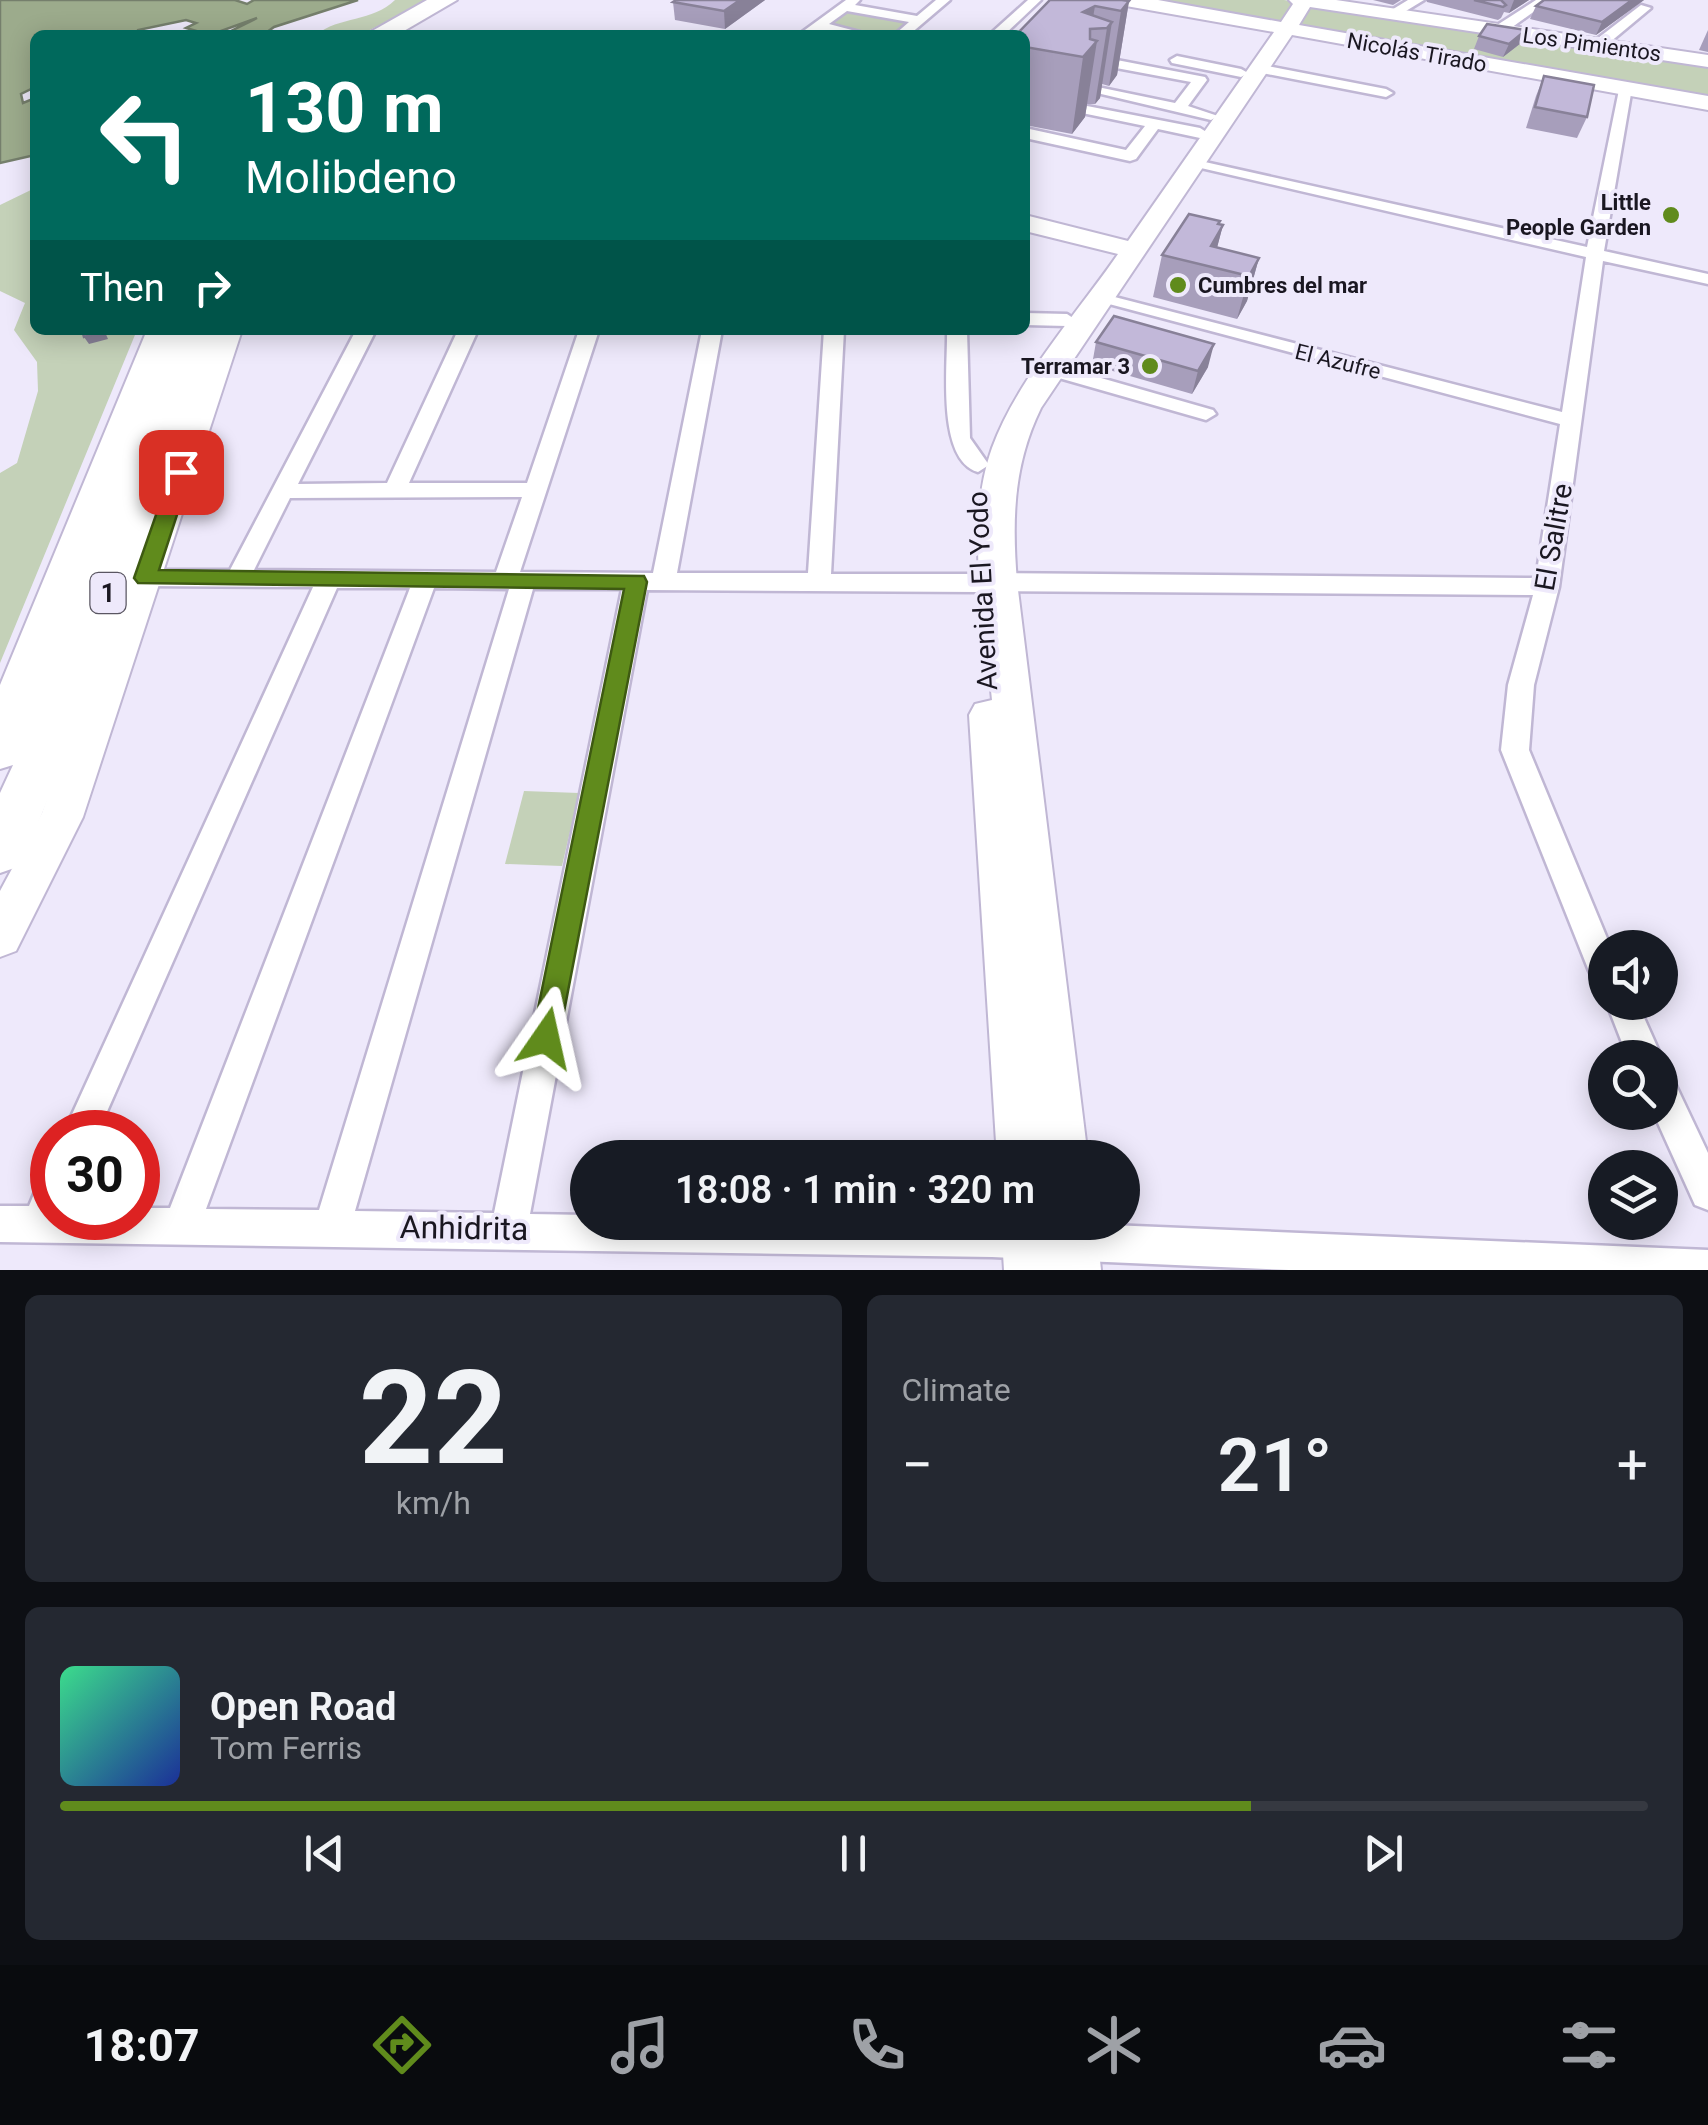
<!DOCTYPE html>
<meta charset="utf-8">
<style>
body{margin:0;font-family:Roboto,sans-serif;background:#242831;color:#f1f3f6;height:100vh;display:flex;flex-direction:column;font-size:38px;white-space:nowrap}
*{box-sizing:border-box;margin:0}
p{font-size:32px;color:#9ea1a6}
.icon{flex:none;width:55px;height:55px;fill:none;stroke:currentColor;stroke-width:2;stroke-linecap:round;stroke-linejoin:round}
.map{position:relative;height:1270px;overflow:hidden}
.side{display:flex;flex-direction:column;gap:25px;padding:25px;background:#0d0f14;flex:1}
.side>*{flex:none}
.guide{position:absolute;left:30px;top:30px;width:1000px;height:305px;border-radius:15px;box-shadow:0 5px 25px #0003;background:#00695c;color:#fff;overflow:hidden}
.controls{position:absolute;left:1588px;top:930px;display:grid;gap:20px}
.controls a{display:grid;place-items:center;width:90px;height:90px;border-radius:50%;background:#171b24;box-shadow:0 5px 25px #0003;font-size:50px}
.speed{position:absolute;left:30px;top:1110px;display:flex;gap:20px;font-size:50px;font-weight:700;text-align:center}
.speed>*{display:grid;place-content:center;width:130px;height:130px;border-radius:50%;background:#171b24;box-shadow:0 5px 25px #0003;line-height:1}
.speed .limit{border:15px solid #d22;background:#fff;color:#111}
.pin{position:absolute;display:grid;place-items:center;width:85px;height:85px;color:#fff;margin:-42px;border-radius:20px;box-shadow:0 5px 15px #0006}
.me{position:absolute;width:110px;margin:-55px;rotate:11deg;stroke-linejoin:round;filter:drop-shadow(0 0 8px #0008)}
.turn{display:flex;align-items:center;gap:35px;height:210px;padding:0 50px;font-size:45px}
.turn .icon{width:130px;height:130px;stroke-width:2.5}
.turn b{display:block;font-size:70px;line-height:85px}
.then{display:flex;align-items:center;height:95px;padding:0 50px;background:#0003;gap:20px;font-size:38px}
.big{font-size:75px;font-weight:600;line-height:1.1}
.side .card{flex:1;display:flex;flex-direction:column;justify-content:center;gap:15px;min-width:0;padding:0 35px;border-radius:15px;background:#242831}
.side .dial{align-items:center;gap:0}
.dial b{font-size:130px;line-height:1}
.song{display:flex;align-items:center;gap:30px}
.cover{width:120px;height:120px;border-radius:15px;background:linear-gradient(135deg,hsl(150 70% 55%),hsl(230 70% 35%))}
.played{height:10px;border-radius:5px;background:linear-gradient(90deg,#608b1c 75%,#363941 75%)}
.keys{display:flex;justify-content:space-around;direction:ltr}
.heat{display:flex;justify-content:space-between;align-items:center;font-size:55px;direction:ltr}
.side .tiles{flex:1;display:grid;gap:25px;grid-template-columns:1fr 1fr}
.card:last-child{grid-column:span 2}
.trip{position:absolute;left:570px;top:1140px;width:570px;height:100px;border-radius:50px;background:#171b24;box-shadow:0 5px 25px #0003;font-weight:600;line-height:100px;text-align:center}
.tabs{display:flex;height:160px;justify-content:space-around;align-items:center;background:#090b0e;color:#9ea1a6}
.tabs .icon{width:70px;height:70px}
.tabs .current{color:#608b1c}
.tabs b{font-size:45px;color:#f1f3f6}
.map>svg:first-child{display:block}
.green{fill:#c4d1b8}
.water{fill:#9cab8c;stroke:#757f6c;stroke-width:2.5}
.lines{fill:none;stroke-linecap:round;stroke-linejoin:round}
.street-casing{stroke:#c0b7d4;stroke-width:5}
.secondary-casing{stroke:#c0b7d4;stroke-width:4}
.highway-casing{stroke:#c0b7d4;stroke-width:4}
.street{fill:#fff;fill-rule:evenodd}
.secondary{fill:#fff;fill-rule:evenodd}
.highway{fill:#fff;fill-rule:evenodd}
.wall{fill:#a79ebb}
.shaded-wall{fill:#888198}
.building{fill:#c2b8d9;stroke:#888198;stroke-width:2.5}
.route{fill:#608b1c;stroke:#3e5a12;stroke-width:2.5}
.poi-dot{fill:#608b1c;stroke:#eee9fb;stroke-width:4}
.labels{text-anchor:middle;stroke-width:8;stroke-linejoin:round;paint-order:stroke}
.far-street-label{font-size:22px;fill:#1a1721;stroke:#eee9fb}
.far-poi-label{font-size:22px;font-weight:bold;fill:#1a1721;stroke:#eee9fb;text-anchor:end}
.shield{fill:#eee9fb;stroke:#5a5662;stroke-width:2.5}
.shield-label{font-size:25px;font-weight:bold;fill:#1a1721}
.street-label{font-size:28px;fill:#1a1721;stroke:#eee9fb}
.near-street-label{font-size:32px;fill:#1a1721;stroke:#eee9fb}
</style>
<div class="map">
<svg width="1708" height="1270" viewBox="0 0 1708 1270">
<rect width="100%" height="100%" fill="#eee9fb"/>
<g class="green">
<path d="M395 0H428L360 35H316C339 16 373 22 395 0Z"/>
<polygon points="1139,0 1284,0 1708,64 1708,100"/>
<polygon points="847,10 909,22 893,35 828,25"/>
<polygon points="35,188 35,330 137,330 0,663 0,473 17,463 38,391 37,362 14,330 25,303 0,291 0,205"/>
<polygon points="524,791 579,793 562,866 505,864"/>
</g>
<polygon class="water" points="0,0 235,0 247,4 254,0 358,0 274,27 263,35 223,35 257,18 210,35 186,28 196,23 186,20 138,30 136,35 35,35 35,87 21,94 23,103 35,98 35,155 0,163"/>
<g class="lines">
<defs>
<g id="street">
<polygon points="846,0 860,0 855,5 917,16 936,0 950,0 909,35 894,35 909,22 847,11 829,24 871,35 820,30 814,35 798,35"/>
<polygon points="1028,0 1041,0 1004,35 989,35"/>
<polygon points="1408,0 1424,0 1396,17 1385,14"/>
<polygon points="1536,0 1550,0 1504,33 1494,33 1494,27"/>
<polygon points="1641,5 1651,8 1603,48 1593,48 1593,42"/>
<polygon points="1044,46 1205,77 1207,80 1188,106 1218,116 1211,120 1076,88 1083,84 1175,103 1191,82 1047,55 1025,73 1025,61"/>
<polygon points="1177,56 1241,69 1248,73 1241,77 1172,63 1170,60"/>
<polygon points="1262,65 1386,89 1393,93 1386,97 1257,72 1257,66"/>
<path d="M1620 85 1632 88 1604 251 1708 274V284L1603 261 1559 587 1534 685 1529 750 1611 948H1605V986L1594 981 1589 971 1501 750 1508 685 1533 595 999 591 989 585 978 592 647 590 530 1214 588 1215V1222H1039L1708 1250V1270H1289L992 1257 0 1242V1206H29L39 1182 52 1177V1218H138V1208H170L410 588H337L98 1132H64L313 587 145 586 133 578 145 570H230L356 330H376L298 484 387 483 458 330H478L409 483H527L579 330H599L520 572 653 573 702 330H722L677 573H808L824 330H844L831 574H978L988 580 999 573 1536 578 1560 424 1094 300 1103 294 1562 412 1586 257 1188 165 1196 160 1587 247ZM522 497 496 572 254 570 290 498ZM434 588 509 589 319 1210 206 1209ZM533 589H622L494 1213 355 1211Z"/>
<polygon points="1087,106 1200,128 1208,133 1200,138 1158,129 1136,159 1130,161 1025,138 1025,128 1126,150 1145,126 1082,113 1082,107"/>
<polygon points="1025,313 1067,314 1076,320 1067,326 1025,325"/>
<path d="M947 330H967L970 438 989 465 978 472C936 460 948 365 947 330Z"/>
<polygon points="1052,364 1213,410 1216,414 1206,420 1045,374 1042,370"/>
<polygon points="1605,999 1637,1002 1662,1058 1660,1062 1660,1058 1628,1058"/>
<polygon points="1660,1072 1672,1077 1708,1153 1708,1210 1695,1205 1653,1112 1660,1112"/>
</g>
<g id="secondary">
<path d="M1117 0H1158L1281 22 1293 4 1289 0H1336L1708 55V67L1310 7 1299 25 1708 96V110L1292 35 1041 408C1013 465 1012 520 1017 582L1088 1158H997L969 715 975 704 992 700C985 620 964 526 992 448 1016 381 1078 312 1118 254L1025 231V215L1128 241 1274 32 1126 6Z"/>
<polygon points="214,330 242,330 83,817 16,951 0,957 0,891 42,813"/>
<polygon points="1001,1222 1096,1222 1101,1270 1004,1270"/>
</g>
<g id="highway">
<polygon points="427,0 457,0 397,35 365,35"/>
<polygon points="147,330 217,330 107,658 20,866 0,873 0,793 13,765 0,769 0,685"/>
</g>
</defs>
<use href="#street" class="street-casing"/>
<use href="#secondary" class="secondary-casing"/>
<use href="#highway" class="highway-casing"/>
<use href="#street" class="street"/>
<use href="#secondary" class="secondary"/>
<use href="#highway" class="highway"/>
</g>
<g class="wall">
<polygon points="676,0 765,0 725,29 675,20 673,2"/>
<polygon points="1050,0 1129,1 1117,75 1109,86 1102,84 1100,98 1095,104 1087,104 1085,117 1072,134 1025,125 1025,35"/>
<polygon points="1373,0 1401,0 1393,5"/>
<polygon points="1426,0 1529,0 1509,13 1504,12 1501,18 1498,20 1427,2"/>
<polygon points="1544,0 1644,0 1596,35 1530,19 1536,6"/>
<polygon points="1526,30 1521,43 1503,57 1474,49 1479,36"/>
<polygon points="1708,30 1708,52 1699,50"/>
<polygon points="1544,76 1587,117 1577,138 1526,128 1536,96"/>
<polygon points="1220,221 1219,225 1223,225 1217,247 1259,258 1247,301 1237,319 1153,297 1162,255"/>
<polygon points="1096,342 1208,367 1192,394 1092,365"/>
</g>
<g class="shaded-wall">
<polygon points="740,0 765,0 725,29 724,11"/>
<polygon points="1514,0 1529,0 1509,13"/>
<polygon points="1632,0 1644,0 1596,35 1602,22"/>
<polygon points="1129,1 1117,75 1109,86 1121,11"/>
<polygon points="1095,6 1087,53 1097,41 1085,117 1072,134 1083,57 1083,12"/>
<polygon points="1112,22 1100,98 1095,104 1107,28"/>
<polygon points="1526,30 1521,43 1503,57 1509,44"/>
<polygon points="1220,221 1216,237 1223,225 1212,267 1211,246"/>
<polygon points="1259,258 1247,301 1237,319 1249,276"/>
<polygon points="104,330 108,339 89,344 84,337"/>
<polygon points="1214,344 1208,367 1192,394 1198,371"/>
</g>
<g class="building">
<polygon points="676,0 740,0 724,11 673,2"/>
<polygon points="1050,0 1122,0 1129,1 1121,11 1095,6 1083,12 1112,22 1107,28 1090,29 1090,39 1097,41 1083,57 1025,47 1025,35 1016,35"/>
<polygon points="1474,0 1501,0 1506,5 1503,7"/>
<polygon points="1544,0 1632,0 1602,22 1536,6"/>
<polygon points="1487,24 1526,30 1509,44 1479,36"/>
<polygon points="1544,76 1594,85 1587,117 1535,107"/>
<polygon points="1189,214 1220,221 1218,224 1223,225 1211,246 1259,258 1249,276 1162,255"/>
<polygon points="1114,316 1214,344 1198,371 1096,342"/>
<polygon points="82,330 103,330 103,331 84,337"/>
</g>
<polygon class="route" points="181,465 191,472 159,570 644,576 647,582 557,1048 546,1053 536,1048 532,1038 624,589 138,583 134,578 171,472"/>
<g class="poi-dot">
<circle cx="1671" cy="215" r="10"/>
<circle cx="1178" cy="285" r="10"/>
<circle cx="1150" cy="366" r="10"/>
</g>
<g class="labels">
<g class="far-street-label">
<text transform="translate(1592 44) rotate(8)" y="8">Los Pimientos</text>
<text transform="translate(1417 52) rotate(10)" y="8">Nicolás Tirado</text>
<text transform="translate(1338 361) rotate(14)" y="8">El Azufre</text>
</g>
<g class="far-poi-label">
<text x="1651" y="210">Little<tspan x="1651" dy="25">People Garden</tspan></text>
<text x="1198" y="293" text-anchor="start">Cumbres del mar</text>
<text x="1130" y="374">Terramar 3</text>
</g>
<rect class="shield" x="90.5" y="573" width="35" height="40" rx="8"/>
<g class="shield-label">
<text x="108" y="602">1</text>
</g>
<g class="street-label">
<text transform="translate(1553 537) rotate(-80)" y="10">El Salitre</text>
<text transform="translate(982 591) rotate(-93)" y="10">Avenida El Yodo</text>
</g>
<g class="near-street-label">
<text transform="translate(464 1228) rotate(1)" y="11">Anhidrita</text>
</g>
</g>
</svg>
<div class="controls">
<a><svg class="icon" aria-label="sound" viewBox="0 0 24 24"><path d="M4 9h4l5-4v14l-5-4H4zM17 9q2 3 0 6"/></svg></a>
<a><svg class="icon" aria-label="search" viewBox="0 0 24 24"><circle cx="10" cy="10" r="6"/><path d="M15 15l6 6"/></svg></a>
<a><svg class="icon" aria-label="layers" viewBox="0 0 24 24"><path d="M12 4l9 5-9 5-9-5zM3 14l9 5 9-5"/></svg></a>
</div>
<div class="speed"><div class="limit">30</div></div>
<div class="pin" style="left:181px;top:472px;background:#d93025"><svg class="icon" aria-label="arrive" viewBox="0 0 24 24"><path d="M6 21V4h12l-3 4 3 4H6"/></svg></div>
<svg class="me" style="left:546px;top:1038px" viewBox="-20 -20 40 40"><path d="M0-17L14 15 0 8-14 15z" fill="#608b1c" stroke="#fff" stroke-width="4"/></svg>
<div class="trip">18:08 · 1 min · 320 m</div>
<div class="guide">
<div class="turn"><svg class="icon" aria-label="left" viewBox="0 0 24 24"><path d="M17 20v-9H6M10 6l-5 5 5 5"/></svg><div><b>130 m</b>Molibdeno</div></div>
<div class="then">Then<svg class="icon" aria-label="right" viewBox="0 0 24 24"><path d="M7 20v-9h11M14 6l5 5-5 5"/></svg></div>
</div>
</div>
<section class="side">
<div class="tiles">
<div class="card dial"><b>22</b><p>km/h</p></div>
<div class="card"><p>Climate</p>
<div class="heat"><a>−</a><b class="big">21°</b><a>+</a></div>
</div>
<div class="card">
<div class="song"><i class="cover"></i><div><b>Open Road</b><p>Tom Ferris</p></div></div>
<div class="played"></div>
<div class="keys"><svg class="icon" aria-label="previous" viewBox="0 0 24 24"><path d="M18 5L8 12l10 7zM5 5v14"/></svg><svg class="icon" aria-label="pause" viewBox="0 0 24 24"><path d="M8 5v14M16 5v14"/></svg><svg class="icon" aria-label="next" viewBox="0 0 24 24"><path d="M6 5l10 7-10 7zM19 5v14"/></svg></div>
</div>
</div>
</section>
<nav class="tabs">
<b>18:07</b>
<svg class="icon current" aria-label="directions" viewBox="0 0 24 24"><path d="M12 3l9 9-9 9-9-9zM9 14v-3h6M13 9l2 2-2 2"/></svg>
<svg class="icon" aria-label="music" viewBox="0 0 24 24"><path d="M9 18V5l10-2v13"/><circle cx="6" cy="18" r="3"/><circle cx="16" cy="16" r="3"/></svg>
<svg class="icon" aria-label="phone" viewBox="0 0 24 24"><path d="M5 4h4l2 5-3 2q2 4 5 5l2-3 5 2v4C11 20 4 13 5 4z"/></svg>
<svg class="icon" aria-label="climate" viewBox="0 0 24 24"><path d="M12 3v18M4 7l16 10M4 17L20 7"/></svg>
<svg class="icon" aria-label="car" viewBox="0 0 24 24"><path d="M5 17H2v-5l4-1 3-4h7l3 4 3 1v5h-3M9 17h6M6 11h13"/><circle cx="7" cy="17" r="2"/><circle cx="17" cy="17" r="2"/></svg>
<svg class="icon" aria-label="filters" viewBox="0 0 24 24"><path d="M4 7h16M4 17h16"/><circle cx="9" cy="7" r="2"/><circle cx="15" cy="17" r="2"/></svg>
</nav>
